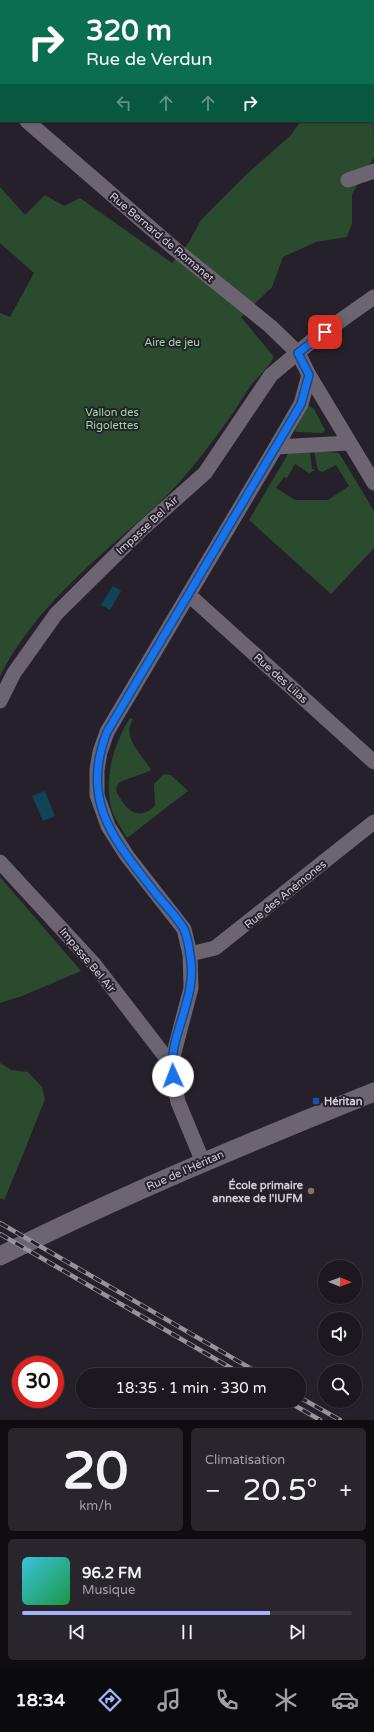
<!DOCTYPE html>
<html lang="fr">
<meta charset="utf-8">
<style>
body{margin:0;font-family:"Varela Round",sans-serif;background:#29252d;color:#f1f3f6;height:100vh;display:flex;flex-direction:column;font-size:15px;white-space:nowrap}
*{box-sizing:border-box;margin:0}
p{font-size:13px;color:#a0a0a5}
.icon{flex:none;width:22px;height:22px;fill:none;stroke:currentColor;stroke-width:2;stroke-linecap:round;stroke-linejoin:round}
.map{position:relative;height:1420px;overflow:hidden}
.panel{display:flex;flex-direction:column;gap:8px;padding:8px;background:#0f0d12;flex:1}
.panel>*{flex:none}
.guide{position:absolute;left:0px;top:0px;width:374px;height:122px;box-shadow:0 1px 3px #0004,0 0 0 1px #3a373e;background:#0b6e4f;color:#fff;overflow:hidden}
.needle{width:26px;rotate:91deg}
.buttons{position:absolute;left:318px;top:1260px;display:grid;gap:8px}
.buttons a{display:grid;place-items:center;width:44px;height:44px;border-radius:50%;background:#1c1820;box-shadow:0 1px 3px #0004,0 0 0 1px #3a373e;font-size:20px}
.speed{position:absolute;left:12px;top:1356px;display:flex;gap:8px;font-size:20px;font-weight:700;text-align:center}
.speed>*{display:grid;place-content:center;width:52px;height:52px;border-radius:50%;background:#1c1820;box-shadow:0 1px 3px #0004,0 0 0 1px #3a373e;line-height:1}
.speed .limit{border:6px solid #d22;background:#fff;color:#111}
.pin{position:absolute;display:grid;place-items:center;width:34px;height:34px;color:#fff;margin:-17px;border-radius:8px;box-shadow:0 2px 6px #0006}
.me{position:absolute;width:44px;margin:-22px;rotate:358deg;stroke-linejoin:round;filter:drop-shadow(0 0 3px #0008)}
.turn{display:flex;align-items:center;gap:14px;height:84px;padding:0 20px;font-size:18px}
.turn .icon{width:52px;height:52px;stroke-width:2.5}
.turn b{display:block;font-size:28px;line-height:34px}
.lanes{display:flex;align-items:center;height:38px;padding:0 20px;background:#0003;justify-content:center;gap:20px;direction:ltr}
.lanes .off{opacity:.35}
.big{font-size:30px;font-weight:600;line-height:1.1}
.panel .card{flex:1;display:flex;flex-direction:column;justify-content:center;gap:6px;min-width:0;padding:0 14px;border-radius:6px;background:#29252d}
.panel .dial{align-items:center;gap:0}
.dial b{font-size:52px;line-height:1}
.song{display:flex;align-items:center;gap:12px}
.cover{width:48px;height:48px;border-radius:6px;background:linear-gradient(135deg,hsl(190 70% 55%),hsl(140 70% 35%))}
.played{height:4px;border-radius:2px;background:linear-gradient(90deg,#a7b1fc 75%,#3a373e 75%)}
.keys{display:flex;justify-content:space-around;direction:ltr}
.heat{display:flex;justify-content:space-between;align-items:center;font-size:22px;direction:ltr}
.panel .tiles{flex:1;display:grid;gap:8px;grid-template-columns:1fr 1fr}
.card:last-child{grid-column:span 2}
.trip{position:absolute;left:76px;top:1368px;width:230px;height:40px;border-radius:20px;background:#1c1820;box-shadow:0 1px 3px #0004,0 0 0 1px #3a373e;font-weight:600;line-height:40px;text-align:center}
.dock{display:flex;height:64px;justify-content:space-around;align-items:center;background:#0b0a0d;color:#a0a0a5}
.dock .icon{width:28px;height:28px}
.dock .on{color:#a7b1fc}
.dock b{font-size:18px;color:#f1f3f6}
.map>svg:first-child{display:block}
.education{fill:#362429}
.green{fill:#2b4b2f}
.water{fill:#114456}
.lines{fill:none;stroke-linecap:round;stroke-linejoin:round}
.minor{stroke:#6c6471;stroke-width:15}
.tertiary{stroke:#6c6471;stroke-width:19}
.rail-casing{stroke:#97939b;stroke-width:4.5}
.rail{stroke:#26202a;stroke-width:3;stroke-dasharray:9;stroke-linecap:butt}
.route-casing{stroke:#114b97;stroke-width:10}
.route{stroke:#1a73e8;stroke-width:7}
.transit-dot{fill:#1a4fb4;stroke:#26202a;stroke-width:1.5}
.education-dot{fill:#8d6e63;stroke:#26202a;stroke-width:1.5}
.labels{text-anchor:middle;stroke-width:4;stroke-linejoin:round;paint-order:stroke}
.street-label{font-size:11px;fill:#d3cfd6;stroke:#26202a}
.park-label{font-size:11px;fill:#99dba0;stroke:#26202a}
.poi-label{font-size:11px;font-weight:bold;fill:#d3cfd6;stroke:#26202a;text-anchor:start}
</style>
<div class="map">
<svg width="374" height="1420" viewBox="0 0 374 1420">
<rect width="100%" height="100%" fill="#26202a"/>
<polygon class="education" points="238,0 374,0 374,84 373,1"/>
<g class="green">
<path d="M373 90 374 157 352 194V223L347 237 316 242 283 257 272 287 241 317 274 357C268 368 259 376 251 385 245 394 239 404 233 413 210 445 187 477 158 504 101 556 36 605 0 676V313L10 317 34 273 0 243V187L25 215 45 195 64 206 80 198 172 263 189 242 201 220 247 174 291 135 301 121H373Z"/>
<polygon points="308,405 314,409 325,430 323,433 297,432 295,431"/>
<polygon points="314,451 339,453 374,511 374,548 331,594 249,520 288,454 310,452 312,469 316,470 309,473 295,464 287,478 284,477 276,488 295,500 328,500 349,486 336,465 322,472 318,470"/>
<path d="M130 718 133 719C121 738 142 754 151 770 145 774 120 780 118 784 117 785 116 790 116 791 125 808 136 823 155 806L154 784 164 774 171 775 188 791 127 838C122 829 113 817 111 807 104 777 114 743 130 718Z"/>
<polygon points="0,877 81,971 22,996 0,1003"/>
<polygon points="0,1063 11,1070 28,1072 42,1087 45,1099 24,1152 4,1200 0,1198"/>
</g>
<g class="water">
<polygon points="113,586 121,591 110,610 101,605"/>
<polygon points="45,791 55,816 43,821 32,796"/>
</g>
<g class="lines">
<g class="minor">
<polyline points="155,0 156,1"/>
<polyline points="0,41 1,41"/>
<polyline points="0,97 1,98"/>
<polyline points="27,121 176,250 270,326 298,353 309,375 301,404 276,447 107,732 100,752 97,770 97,795 108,826 127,856 184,929 190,954 191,988 171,1064 178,1102 203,1162"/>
<polyline points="348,180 374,171"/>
<polyline points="309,375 374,483"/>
<polyline points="276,447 349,443"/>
<polyline points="189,595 374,762"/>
<polyline points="0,701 14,673 56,614 141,530 205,473 271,375 313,340 374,297"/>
<polyline points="0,862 94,964 171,1064"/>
<polyline points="190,954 215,948 374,822"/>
</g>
<path class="tertiary" d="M0 1256C122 1195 248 1143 374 1092"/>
<defs>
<g id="rail">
<polyline points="0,1223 262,1375"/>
<polyline points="0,1234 243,1375"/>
<polyline points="299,1397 340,1420"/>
<polyline points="287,1401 320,1420"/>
</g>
</defs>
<use href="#rail" class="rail-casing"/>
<use href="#rail" class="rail"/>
</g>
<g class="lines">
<defs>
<path id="route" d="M173 1076C166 1039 199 998 190 955 189 947 187 936 184 929 177 917 166 906 157 895 116 842 79 803 107 732L301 404 309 375 298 353 325 332"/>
</defs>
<use href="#route" class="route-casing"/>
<use href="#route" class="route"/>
</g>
<rect class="transit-dot" x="312" y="1097" width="8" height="8" rx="2"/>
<circle class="education-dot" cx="311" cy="1191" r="4"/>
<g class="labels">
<g class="street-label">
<text transform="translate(162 237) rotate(40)" y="4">Rue Bernard de Romanet</text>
<text transform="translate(147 525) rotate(-43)" y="4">Impasse Bel Air</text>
<text transform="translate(281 678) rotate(42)" y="4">Rue des Lilas</text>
<text transform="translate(285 894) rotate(-39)" y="4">Rue des Anémones</text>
<text transform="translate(88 960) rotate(50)" y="4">Impasse Bel Air</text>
<text transform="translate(185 1170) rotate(-24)" y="4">Rue de l'Héritan</text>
</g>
<g class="park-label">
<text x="172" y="346">Aire de jeu</text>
<text x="112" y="416">Vallon des<tspan x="112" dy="13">Rigolettes</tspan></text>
</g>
<g class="poi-label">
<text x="324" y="1105">Héritan</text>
<text x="303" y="1189" text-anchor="end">École primaire<tspan x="303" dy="13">annexe de l'IUFM</tspan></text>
</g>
</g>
</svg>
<div class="buttons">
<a><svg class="needle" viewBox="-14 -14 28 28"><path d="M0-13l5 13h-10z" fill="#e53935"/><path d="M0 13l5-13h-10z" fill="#a0a0a5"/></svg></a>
<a><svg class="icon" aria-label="sound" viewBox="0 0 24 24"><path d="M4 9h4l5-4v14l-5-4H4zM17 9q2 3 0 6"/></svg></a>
<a><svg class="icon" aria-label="search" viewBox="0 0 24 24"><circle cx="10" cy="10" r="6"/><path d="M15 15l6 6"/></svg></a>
</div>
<div class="speed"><div class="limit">30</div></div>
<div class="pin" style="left:325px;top:332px;background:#d93025"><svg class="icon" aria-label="arrive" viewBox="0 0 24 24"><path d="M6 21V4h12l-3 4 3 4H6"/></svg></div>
<svg class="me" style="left:173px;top:1076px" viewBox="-20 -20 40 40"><circle r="19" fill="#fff"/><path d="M0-13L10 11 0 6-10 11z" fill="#1a73e8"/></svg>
<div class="trip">18:35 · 1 min · 330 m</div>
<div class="guide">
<div class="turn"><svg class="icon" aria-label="right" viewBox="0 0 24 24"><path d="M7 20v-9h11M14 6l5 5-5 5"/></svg><div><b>320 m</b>Rue de Verdun</div></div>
<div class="lanes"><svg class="icon off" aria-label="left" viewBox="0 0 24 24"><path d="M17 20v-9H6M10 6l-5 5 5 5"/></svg><svg class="icon off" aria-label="ahead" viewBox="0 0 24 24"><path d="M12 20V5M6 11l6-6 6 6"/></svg><svg class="icon off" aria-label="ahead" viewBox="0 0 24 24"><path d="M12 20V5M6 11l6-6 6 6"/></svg><svg class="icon" aria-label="right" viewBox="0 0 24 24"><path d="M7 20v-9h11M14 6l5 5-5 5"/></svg></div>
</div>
</div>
<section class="panel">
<div class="tiles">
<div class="card dial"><b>20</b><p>km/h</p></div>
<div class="card"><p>Climatisation</p>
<div class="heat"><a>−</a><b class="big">20.5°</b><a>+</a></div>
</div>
<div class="card">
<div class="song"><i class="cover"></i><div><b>96.2 FM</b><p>Musique</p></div></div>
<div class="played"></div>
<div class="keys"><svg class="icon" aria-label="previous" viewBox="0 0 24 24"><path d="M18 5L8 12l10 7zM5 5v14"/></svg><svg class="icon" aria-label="pause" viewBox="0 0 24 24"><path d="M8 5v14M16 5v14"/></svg><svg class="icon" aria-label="next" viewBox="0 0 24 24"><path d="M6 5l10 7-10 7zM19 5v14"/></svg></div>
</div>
</div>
</section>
<nav class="dock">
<b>18:34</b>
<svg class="icon on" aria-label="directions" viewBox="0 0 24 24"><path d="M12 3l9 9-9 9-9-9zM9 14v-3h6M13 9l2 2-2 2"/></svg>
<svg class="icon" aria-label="music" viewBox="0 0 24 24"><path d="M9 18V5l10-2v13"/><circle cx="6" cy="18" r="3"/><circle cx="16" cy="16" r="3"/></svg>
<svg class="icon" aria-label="phone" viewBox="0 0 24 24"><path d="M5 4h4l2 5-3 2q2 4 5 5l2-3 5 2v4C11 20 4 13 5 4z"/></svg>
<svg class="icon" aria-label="climate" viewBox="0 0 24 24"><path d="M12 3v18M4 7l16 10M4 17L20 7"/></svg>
<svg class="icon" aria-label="car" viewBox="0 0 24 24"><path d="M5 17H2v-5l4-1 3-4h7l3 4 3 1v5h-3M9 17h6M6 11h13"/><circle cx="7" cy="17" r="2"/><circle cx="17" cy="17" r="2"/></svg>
</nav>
